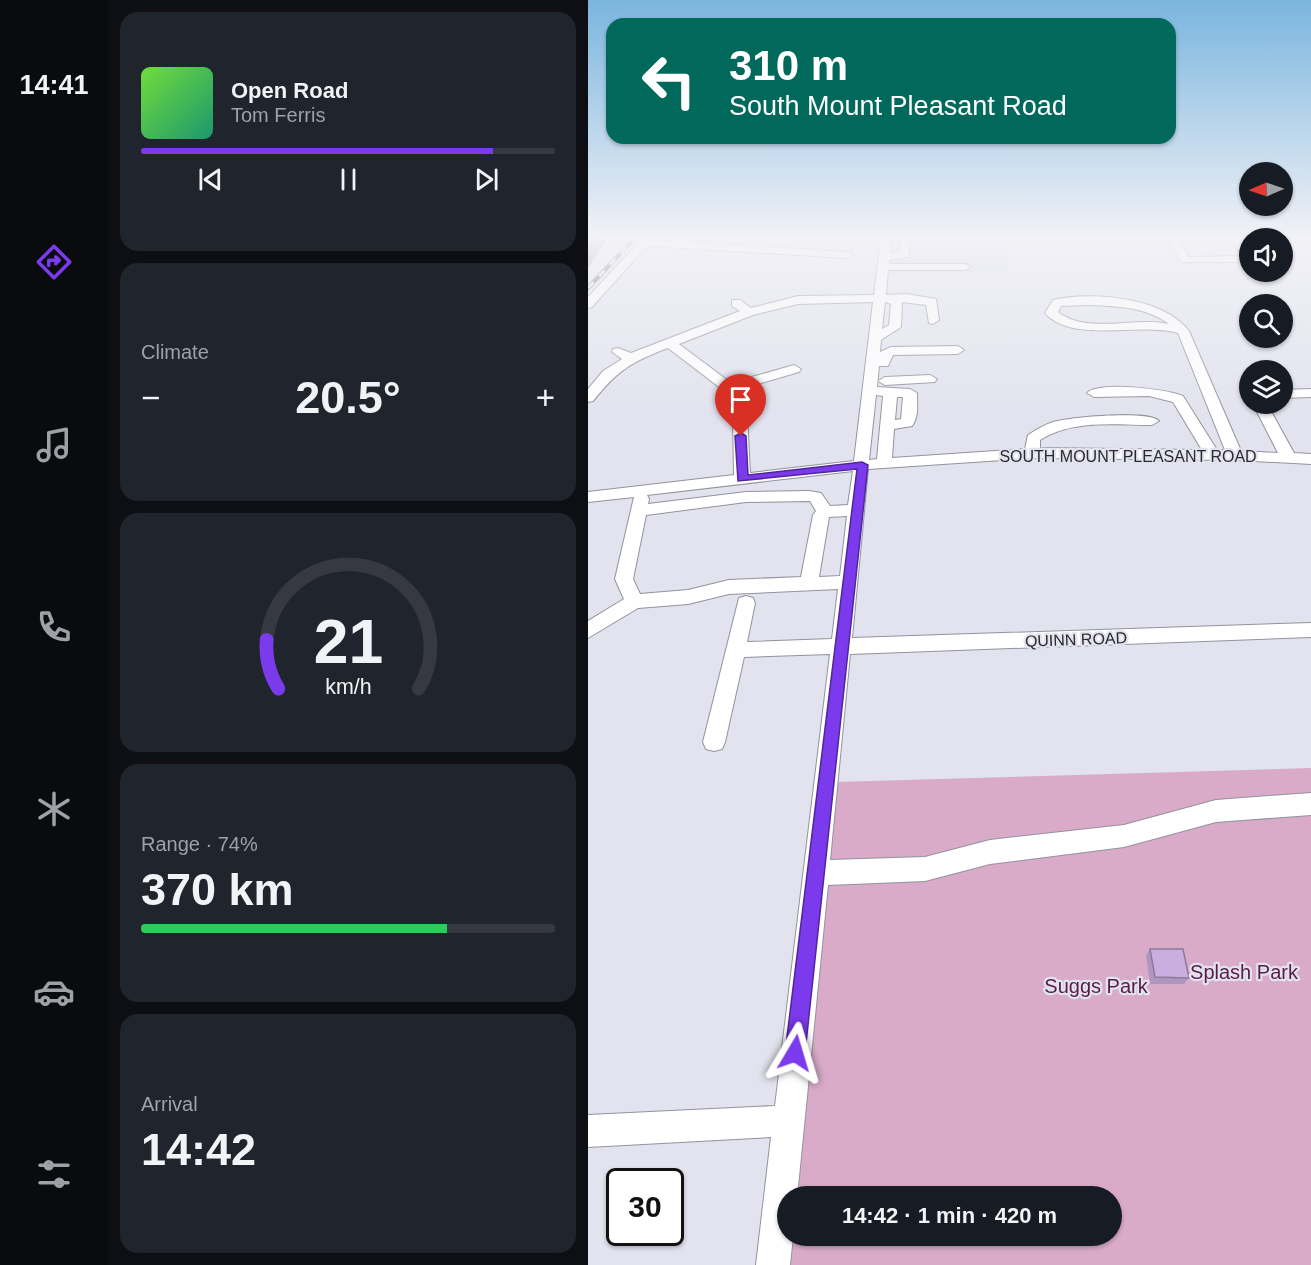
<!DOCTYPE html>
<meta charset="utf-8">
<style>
body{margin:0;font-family:Helvetica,sans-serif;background:#20242c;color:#f1f3f6;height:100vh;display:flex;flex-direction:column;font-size:22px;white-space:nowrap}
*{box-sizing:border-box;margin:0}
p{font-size:20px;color:#9ea1a6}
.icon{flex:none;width:33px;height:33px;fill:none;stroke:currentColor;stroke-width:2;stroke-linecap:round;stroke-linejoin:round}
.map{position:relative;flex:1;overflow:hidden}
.drawer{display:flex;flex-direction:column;gap:12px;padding:12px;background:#0d0f14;width:480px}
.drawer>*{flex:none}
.top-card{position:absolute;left:18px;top:18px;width:570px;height:126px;border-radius:18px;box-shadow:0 2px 4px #0004;background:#00695c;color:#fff;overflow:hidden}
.needle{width:39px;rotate:268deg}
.tools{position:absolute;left:651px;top:162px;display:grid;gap:12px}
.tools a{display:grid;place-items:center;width:54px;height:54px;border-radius:50%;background:#171b24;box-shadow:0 2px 4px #0004;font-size:30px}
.speed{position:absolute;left:18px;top:1168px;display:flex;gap:12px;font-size:30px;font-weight:700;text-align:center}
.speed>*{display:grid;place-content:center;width:78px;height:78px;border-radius:50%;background:#171b24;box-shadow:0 2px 4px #0004;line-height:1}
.speed .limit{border:3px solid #111;border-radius:9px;background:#fff;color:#111}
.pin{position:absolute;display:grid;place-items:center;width:51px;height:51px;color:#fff;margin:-62px -26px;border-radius:50% 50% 50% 0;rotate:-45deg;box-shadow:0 0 6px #0007}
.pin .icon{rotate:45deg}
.me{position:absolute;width:66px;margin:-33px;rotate:7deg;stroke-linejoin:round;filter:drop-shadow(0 0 4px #0008)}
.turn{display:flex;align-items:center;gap:21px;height:126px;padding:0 24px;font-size:27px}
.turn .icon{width:78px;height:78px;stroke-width:2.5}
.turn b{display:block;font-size:42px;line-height:51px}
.big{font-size:45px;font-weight:800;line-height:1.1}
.drawer .tile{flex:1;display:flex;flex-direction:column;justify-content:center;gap:9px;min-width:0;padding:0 21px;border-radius:18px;background:#20242c}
.drawer .dial{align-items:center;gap:0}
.dial svg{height:156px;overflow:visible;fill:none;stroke:#363941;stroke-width:7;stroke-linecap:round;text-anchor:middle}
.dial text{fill:#f1f3f6;stroke:none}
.song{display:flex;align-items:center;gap:18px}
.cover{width:72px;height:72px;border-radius:9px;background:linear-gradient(135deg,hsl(100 70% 55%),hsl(160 70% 35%))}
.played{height:6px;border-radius:3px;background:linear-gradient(90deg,#7c3aed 85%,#363941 85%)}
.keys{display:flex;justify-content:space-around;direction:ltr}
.heat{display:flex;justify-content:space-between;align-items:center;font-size:33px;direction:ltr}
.charge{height:9px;border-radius:4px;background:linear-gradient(90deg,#34c759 74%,#363941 0)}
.trip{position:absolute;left:189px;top:1186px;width:345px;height:60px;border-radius:30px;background:#171b24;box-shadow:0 2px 4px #0004;font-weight:800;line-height:60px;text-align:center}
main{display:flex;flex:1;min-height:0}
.menu{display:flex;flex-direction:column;width:108px;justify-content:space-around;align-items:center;background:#090b0e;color:#9ea1a6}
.menu .icon{width:42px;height:42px}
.menu .selected{color:#7c3aed}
.menu b{font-size:27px;color:#f1f3f6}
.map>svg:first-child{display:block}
.built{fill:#d5d6e8}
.green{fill:#d9abc9}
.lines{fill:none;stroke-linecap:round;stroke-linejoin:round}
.minor-casing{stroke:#92939c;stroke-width:2}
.minor{fill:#fff;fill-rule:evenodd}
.rail-casing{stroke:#57575c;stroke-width:4.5}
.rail{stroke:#e2e3ee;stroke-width:3;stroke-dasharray:8;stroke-linecap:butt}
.wall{fill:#af96c1}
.shaded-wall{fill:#8e7a9d}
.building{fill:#cbaee0;stroke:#8e7a9d;stroke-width:1.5}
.route{fill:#7c3aed;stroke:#51269a;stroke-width:1.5}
.labels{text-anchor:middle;stroke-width:4.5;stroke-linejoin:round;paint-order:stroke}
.street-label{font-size:16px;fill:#2a2a2e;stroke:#e2e3ee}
.near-park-label{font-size:20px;fill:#591c49;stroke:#e2e3ee}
</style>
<main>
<nav class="menu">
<b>14:41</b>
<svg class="icon selected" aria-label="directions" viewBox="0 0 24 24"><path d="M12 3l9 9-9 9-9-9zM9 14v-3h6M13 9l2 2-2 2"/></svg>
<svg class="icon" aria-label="music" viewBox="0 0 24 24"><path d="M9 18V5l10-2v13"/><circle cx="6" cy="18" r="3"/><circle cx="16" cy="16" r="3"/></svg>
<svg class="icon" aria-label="phone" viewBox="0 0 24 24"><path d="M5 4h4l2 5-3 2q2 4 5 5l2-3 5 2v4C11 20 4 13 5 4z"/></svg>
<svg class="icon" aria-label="climate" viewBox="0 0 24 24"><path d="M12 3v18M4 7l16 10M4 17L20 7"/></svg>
<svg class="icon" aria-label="car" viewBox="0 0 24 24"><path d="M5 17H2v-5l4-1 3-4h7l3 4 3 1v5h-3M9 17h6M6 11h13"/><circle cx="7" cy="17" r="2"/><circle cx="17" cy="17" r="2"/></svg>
<svg class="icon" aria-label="filters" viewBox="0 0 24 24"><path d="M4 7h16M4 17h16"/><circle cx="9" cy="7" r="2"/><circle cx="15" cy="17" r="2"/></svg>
</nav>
<section class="drawer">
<div class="tile">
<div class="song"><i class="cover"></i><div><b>Open Road</b><p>Tom Ferris</p></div></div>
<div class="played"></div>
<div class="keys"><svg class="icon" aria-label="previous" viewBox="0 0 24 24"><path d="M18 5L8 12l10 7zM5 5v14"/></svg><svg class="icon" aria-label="pause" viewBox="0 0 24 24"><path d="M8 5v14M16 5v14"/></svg><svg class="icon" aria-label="next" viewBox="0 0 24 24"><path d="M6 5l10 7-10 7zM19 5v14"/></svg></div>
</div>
<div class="tile"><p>Climate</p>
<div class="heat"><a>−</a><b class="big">20.5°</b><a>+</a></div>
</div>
<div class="tile dial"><svg viewBox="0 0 100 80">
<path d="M14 69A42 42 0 1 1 86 69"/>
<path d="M14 69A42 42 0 0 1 8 44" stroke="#7c3aed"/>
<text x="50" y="56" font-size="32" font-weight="700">21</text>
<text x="50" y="72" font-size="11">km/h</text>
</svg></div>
<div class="tile"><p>Range · 74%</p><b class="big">370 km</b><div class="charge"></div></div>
<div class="tile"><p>Arrival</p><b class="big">14:42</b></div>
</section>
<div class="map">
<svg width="723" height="1265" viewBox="0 0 723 1265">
<rect width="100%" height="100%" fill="#e2e3ee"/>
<polygon class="built" points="301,239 417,239 421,272 296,274"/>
<polygon class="green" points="723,768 723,1265 199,1265 202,1236 524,1236 524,1197 206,1197 248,782"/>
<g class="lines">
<defs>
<g id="minor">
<polygon points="54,239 260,252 265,255 260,258 59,246 4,307 0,308 0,297"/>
<path d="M293 239H303L302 253 311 252 314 239H324L320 257 301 260V264H377L383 267 377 270H300L298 295 319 294 348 299 351 320 345 324 341 323 338 305 314 302 313 327 293 340 292 352 303 347 370 346 376 350 370 354 305 355 300 366H291L289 387 322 389 329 393C329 405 331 416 324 426L306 429 304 458 437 449 440 435C448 430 456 425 465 422 481 417 561 410 571 421L564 425C527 425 485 419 452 440V448L614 450 585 402 561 396 506 397 499 393C511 381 579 389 595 396L629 450H637L590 333C552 322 484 344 457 313L465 300C504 291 575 297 601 331L653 451 690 453 665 404H679L706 453 723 454V464L647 460 444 458 280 469 264 638 723 623V637L262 654 242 860 337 857 402 840 536 825 628 800 723 793V815L628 822 536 847 402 864 337 881 240 885 209 1197H200V1236H205L202 1265H168L183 1137 0 1147V1115L187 1106 242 654 156 657 137 742 134 749 126 751 118 749 115 742 151 598 158 596 165 598 167 603 159 642 244 639 250 589 141 594 100 604 50 608 0 638V621L36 599 27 579 46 497 0 502V492L146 475 145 415 135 390 80 348C43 362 30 370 5 401L0 402V389L15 371 34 359 24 352 25 349 30 348 43 353 152 311 144 306V300H152L163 308 210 296 286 295ZM285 302 266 461 162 473 159 415 149 390 211 372 213 369 206 365 143 383 91 344 165 315 210 304ZM297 302 303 304 301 325 294 329ZM501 305C529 306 558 307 581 324 546 316 500 335 470 312L473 306ZM288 395 295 396 289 459 281 460ZM309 397H315L313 419 307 420ZM265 471 260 505 242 506 233 493 221 491 158 492 60 504 61 499 59 495ZM222 501 228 511 225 515 213 577 141 580 100 590 52 594 45 579 58 515 158 502ZM259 516 252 576 231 577 241 517Z"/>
<polygon points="494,239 504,239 506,243 497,245"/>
<polygon points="580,239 590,239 601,257 654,256 643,239 653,239 662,251 662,262 593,262"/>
<polygon points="342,375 349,379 347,382 297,385 290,381 297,377"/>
<polygon points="723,389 723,397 694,398 694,390"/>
</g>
</defs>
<use href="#minor" class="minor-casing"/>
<use href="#minor" class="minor"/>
<defs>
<polyline id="rail" points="0,288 46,239"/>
</defs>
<use href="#rail" class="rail-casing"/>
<use href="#rail" class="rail"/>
</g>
<polygon class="wall" points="562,949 601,978 596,984 562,984 558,955"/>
<polygon class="shaded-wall" points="2,239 19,239 0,268 0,243"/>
<polygon class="building" points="562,949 595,949 601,978 567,977"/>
<linearGradient id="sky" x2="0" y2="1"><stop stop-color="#7ab5de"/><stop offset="0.57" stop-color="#f2f2f7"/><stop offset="1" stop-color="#f2f2f7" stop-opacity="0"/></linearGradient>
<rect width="723" height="416" fill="url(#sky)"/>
<polygon class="route" points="153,433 158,436 160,475 274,462 280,465 217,1053 214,1061 207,1064 200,1061 197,1053 269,469 150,481 147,436"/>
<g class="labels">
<g class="street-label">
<text x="540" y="462">SOUTH MOUNT PLEASANT ROAD</text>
<text transform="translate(488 639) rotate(-2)" y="6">QUINN ROAD</text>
</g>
<g class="near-park-label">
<text x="656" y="979">Splash Park</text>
<text x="508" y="993">Suggs Park</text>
</g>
</g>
</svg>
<div class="tools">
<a><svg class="needle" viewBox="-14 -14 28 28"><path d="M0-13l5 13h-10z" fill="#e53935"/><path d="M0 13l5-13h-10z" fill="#9ea1a6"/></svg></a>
<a><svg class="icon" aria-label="sound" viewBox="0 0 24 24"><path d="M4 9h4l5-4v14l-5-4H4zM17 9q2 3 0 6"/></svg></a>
<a><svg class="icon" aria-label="search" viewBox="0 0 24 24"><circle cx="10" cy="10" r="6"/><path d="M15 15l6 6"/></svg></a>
<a><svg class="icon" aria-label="layers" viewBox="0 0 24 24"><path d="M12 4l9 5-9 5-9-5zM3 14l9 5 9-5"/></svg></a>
</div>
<div class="speed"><div class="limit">30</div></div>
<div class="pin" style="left:153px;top:436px;background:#d93025"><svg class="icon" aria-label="arrive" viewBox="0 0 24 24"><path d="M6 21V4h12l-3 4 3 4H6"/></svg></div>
<svg class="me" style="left:207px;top:1053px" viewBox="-20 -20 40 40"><path d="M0-17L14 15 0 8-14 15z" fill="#7c3aed" stroke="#fff" stroke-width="4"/></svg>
<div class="trip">14:42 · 1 min · 420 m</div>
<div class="top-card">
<div class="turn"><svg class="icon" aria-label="left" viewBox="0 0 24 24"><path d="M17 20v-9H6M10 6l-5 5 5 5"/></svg><div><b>310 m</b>South Mount Pleasant Road</div></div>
</div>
</div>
</main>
